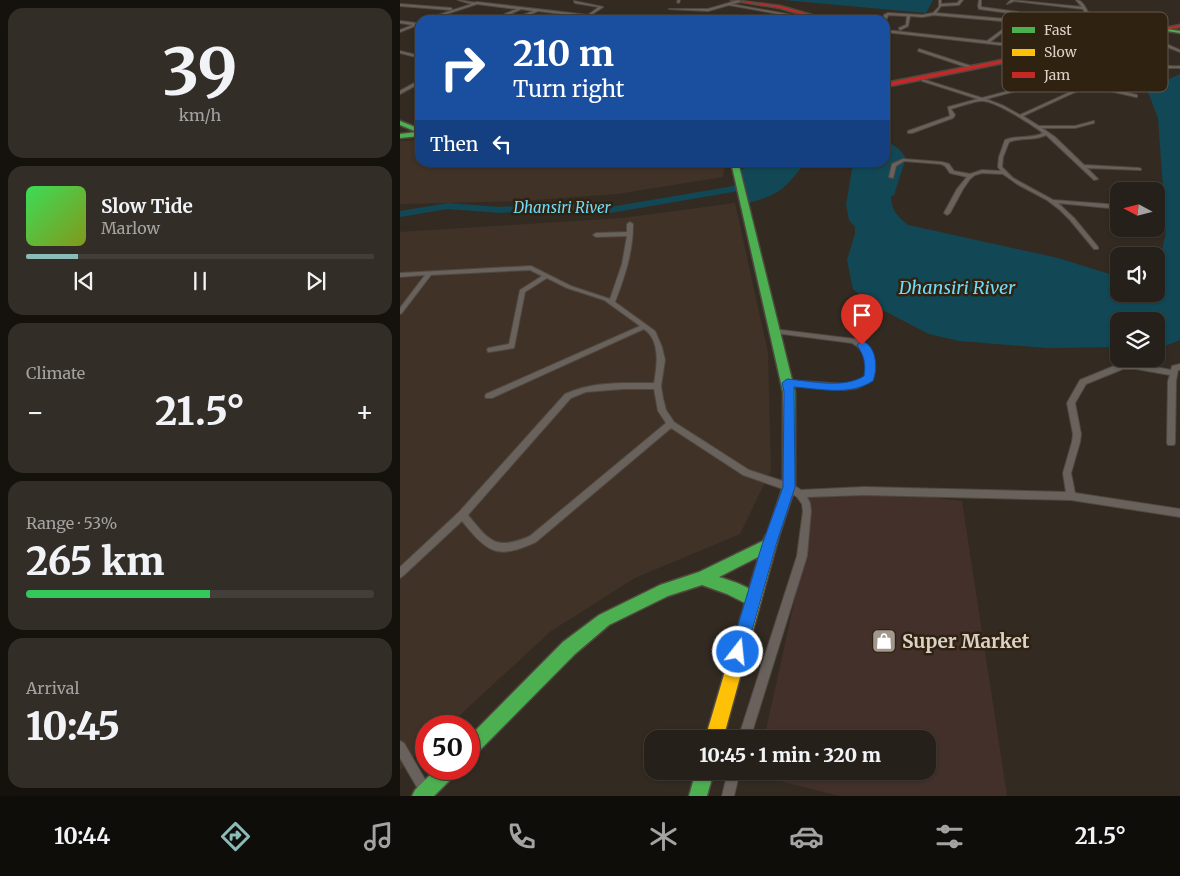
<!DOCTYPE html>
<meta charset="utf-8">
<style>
body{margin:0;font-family:Merriweather,serif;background:#322d27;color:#f1f3f6;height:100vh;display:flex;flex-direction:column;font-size:19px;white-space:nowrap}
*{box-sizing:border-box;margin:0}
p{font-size:16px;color:#a4a3a2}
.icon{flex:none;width:28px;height:28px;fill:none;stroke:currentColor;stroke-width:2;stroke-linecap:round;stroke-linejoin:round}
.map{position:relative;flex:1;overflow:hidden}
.sheet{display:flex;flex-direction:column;gap:8px;padding:8px;background:#15120e;width:400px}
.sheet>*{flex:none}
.guide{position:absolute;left:15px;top:15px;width:475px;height:152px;border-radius:15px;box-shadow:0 1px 4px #0004,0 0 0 1px #423e39;background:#1a4fa0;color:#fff;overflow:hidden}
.needle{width:32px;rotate:277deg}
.tools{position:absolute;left:710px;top:182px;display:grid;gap:10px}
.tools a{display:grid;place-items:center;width:55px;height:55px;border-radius:10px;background:#26201a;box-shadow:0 1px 4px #0004,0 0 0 1px #423e39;font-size:25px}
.speed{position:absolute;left:15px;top:715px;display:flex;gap:10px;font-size:25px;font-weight:700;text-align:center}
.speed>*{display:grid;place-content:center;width:65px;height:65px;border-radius:50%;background:#26201a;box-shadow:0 1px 4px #0004,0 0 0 1px #423e39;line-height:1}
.speed .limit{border:8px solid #d22;background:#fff;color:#111}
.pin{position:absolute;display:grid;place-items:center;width:42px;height:42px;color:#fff;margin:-51px -21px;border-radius:50% 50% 50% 0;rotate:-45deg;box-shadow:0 0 5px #0007}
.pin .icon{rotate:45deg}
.me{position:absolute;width:55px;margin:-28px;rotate:16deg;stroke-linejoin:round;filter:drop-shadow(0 0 4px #0008)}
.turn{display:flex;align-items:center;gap:18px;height:105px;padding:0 15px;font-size:22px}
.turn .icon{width:65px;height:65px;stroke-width:2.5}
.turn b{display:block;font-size:35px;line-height:42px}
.then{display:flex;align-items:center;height:48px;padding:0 15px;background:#0003;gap:10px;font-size:19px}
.big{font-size:38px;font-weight:800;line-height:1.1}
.sheet .widget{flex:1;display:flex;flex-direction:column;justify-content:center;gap:8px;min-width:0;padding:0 18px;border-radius:15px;background:#322d27}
.sheet .dial{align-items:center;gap:0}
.dial b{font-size:65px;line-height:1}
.song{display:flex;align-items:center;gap:15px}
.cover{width:60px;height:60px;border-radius:8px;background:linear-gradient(135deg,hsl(130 70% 55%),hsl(70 70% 35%))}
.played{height:5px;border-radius:2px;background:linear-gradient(90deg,#8bbbb9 15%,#423e39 15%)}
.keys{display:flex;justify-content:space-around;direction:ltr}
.heat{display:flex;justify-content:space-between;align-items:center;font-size:28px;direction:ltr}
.charge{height:8px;border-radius:4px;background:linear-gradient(90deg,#34c759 53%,#423e39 0)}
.trip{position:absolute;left:244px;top:730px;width:292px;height:50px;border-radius:15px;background:#26201a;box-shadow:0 1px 4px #0004,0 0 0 1px #423e39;font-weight:800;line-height:50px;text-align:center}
.menu{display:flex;height:80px;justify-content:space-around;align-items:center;background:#0f0d0a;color:#a4a3a2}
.menu .icon{width:35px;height:35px}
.menu .current{color:#8bbbb9}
.menu b{font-size:22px;color:#f1f3f6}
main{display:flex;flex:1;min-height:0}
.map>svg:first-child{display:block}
.commercial{fill:#43302b}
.industrial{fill:#413227}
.water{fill:#124855}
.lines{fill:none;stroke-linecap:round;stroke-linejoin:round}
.river{fill:#124855;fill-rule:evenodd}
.street-casing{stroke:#504940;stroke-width:2}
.fast-casing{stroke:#504940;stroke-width:3}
.slow-casing{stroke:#504940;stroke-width:3}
.jam-casing{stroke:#504940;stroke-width:3}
.street{fill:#69625c;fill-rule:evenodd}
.fast{fill:#4caf50;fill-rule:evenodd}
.slow{fill:#ffc107;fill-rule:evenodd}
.jam{fill:#c62828;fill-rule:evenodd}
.route{fill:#1a73e8;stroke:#114b97}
.labels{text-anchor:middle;stroke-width:5;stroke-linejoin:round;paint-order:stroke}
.far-water-label{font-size:15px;font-style:italic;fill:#6fdbfb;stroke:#302211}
.water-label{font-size:18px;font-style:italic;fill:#6fdbfb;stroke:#302211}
.near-poi-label{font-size:19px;font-weight:bold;fill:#dbd1c7;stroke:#302211;text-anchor:start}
.key{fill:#302211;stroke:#635748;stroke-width:1}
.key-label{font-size:14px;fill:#dbd1c7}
</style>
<main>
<section class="sheet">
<div class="widget dial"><b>39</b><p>km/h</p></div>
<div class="widget">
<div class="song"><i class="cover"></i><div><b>Slow Tide</b><p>Marlow</p></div></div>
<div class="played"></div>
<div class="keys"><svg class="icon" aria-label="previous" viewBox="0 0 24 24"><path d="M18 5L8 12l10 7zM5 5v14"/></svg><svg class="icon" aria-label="pause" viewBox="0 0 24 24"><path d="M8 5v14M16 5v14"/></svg><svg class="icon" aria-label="next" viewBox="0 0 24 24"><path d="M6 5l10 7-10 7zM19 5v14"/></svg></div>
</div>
<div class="widget"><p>Climate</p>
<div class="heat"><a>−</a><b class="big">21.5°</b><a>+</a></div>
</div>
<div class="widget"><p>Range · 53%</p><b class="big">265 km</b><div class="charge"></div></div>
<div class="widget"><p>Arrival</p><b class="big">10:45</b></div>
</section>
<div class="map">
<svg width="780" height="796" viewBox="0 0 780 796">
<rect width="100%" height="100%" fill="#332b22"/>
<polygon class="commercial" points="494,493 562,501 607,796 439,796 356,775 357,771 528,771 528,739 364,739 407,544 406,497"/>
<g class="industrial">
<polygon points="20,140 20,162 325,163 323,177 217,194 120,201 0,204 0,141"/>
<polygon points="335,203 368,353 371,470 340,534 235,578 151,631 48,726 26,726 26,746 0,770 0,232 222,218"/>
</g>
<g class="water">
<polygon points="383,0 533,0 526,13"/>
<path d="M780 74V340L765 346 756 347V321H719V347L648 348 559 341 529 334 467 302 453 289 447 260 455 234V227L449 220 446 205 453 163 485 162V139L500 150 506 158 494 195 491 196C491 210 497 216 508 225L658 258 719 277V294H756V265L760 261 766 231 758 118 748 92 756 85Z"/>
<path d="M349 162H405V163C385 188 381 194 349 203L341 171Z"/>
</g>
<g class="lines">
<polygon class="river" points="366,162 376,162 376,171 362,184 333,192 210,213 158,209 100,213 48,209 0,217 0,211 48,203 100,207 158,203 210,207 328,187 354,180 366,170"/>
<defs>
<g id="street">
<path d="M58 0C64 0 72 4 77 2L188 15 199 7 175 3 174 1 203 7 191 15 198 16 195 20H191L194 18 138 11 124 17 123 15 134 11 121 9 106 16 105 14 117 9 77 4 28 20H23L72 4Z"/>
<polygon points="278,0 280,0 279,3 277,2"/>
<polygon points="339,0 340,2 331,4 409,18 407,19 329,5 308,11 269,9 308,9"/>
<polygon points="539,0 541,0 541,4 557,3 560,0 563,0 559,5 541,6 536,13 618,20 618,18 616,14 579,9 578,6 579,0 581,0 581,7 618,12 622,18 621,21 637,22 641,36 664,50 661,51 638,37 635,24 534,15 522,17 510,16 508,26 500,30 499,28 506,25 507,16 488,15 486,21 483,20 484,15 488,13 522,15 533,13 539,7"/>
<path d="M611 0 682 7 676 0C683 0 686 9 689 14L756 30 754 31 687 16 683 9 614 1 607 4Z"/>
<polygon points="0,4 51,8 52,9 51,10 0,6"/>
<polygon points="0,21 16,23 20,22 20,24 0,32 0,30 13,25 0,23"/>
<polygon points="485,30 587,41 602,30 603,32 590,42 637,47 655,52 653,53 637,49 485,32"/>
<polygon points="733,37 764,43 780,50 780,52 762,45 732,39"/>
<polygon points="485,44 488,49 485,48"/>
<path d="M691 45C718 54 752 68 780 66V68H766L727 60 712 65 743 74V76L709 66 586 99 604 106 620 115 688 84 737 95V97H736L688 86 623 116 639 126H675L694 121V123L675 128H642L655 137 684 165 739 168 741 169V170L687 168 698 179 694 180 646 135C634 141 621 137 609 142L603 157 602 167 613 178 653 200 719 205V209L658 203 674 218 698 247V249H694L670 220 660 210 647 200 617 184 603 174 582 173 575 175 570 179 563 189 550 213 547 215 544 213 557 189 567 177 550 173 545 166 541 164 504 161 496 166 493 178 489 177 492 164 503 159 542 162 549 164 554 171 570 174 582 170 601 171 598 167 599 157 605 140C618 135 632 139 643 133 631 124 597 102 583 101 576 100 559 107 551 109L555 115 553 118 512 133H508V131L550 116 548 107 578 99 522 81V79L582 98 665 76 723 59 690 47Z"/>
<polygon points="519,49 574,67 575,68 572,69 518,51"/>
<polygon points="0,51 20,56 20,58 0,53"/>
<polygon points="20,80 20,83 0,94 0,91"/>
<polygon points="756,211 762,214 759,216 756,215"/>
<path d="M230 222 233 224C233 252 225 276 215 302L255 331 262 347 265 360 261 386 263 398 266 410 274 422 349 470 392 484 401 490 464 487 666 492 663 473 672 442 673 434 667 403 680 380 719 364 736 363 771 370 772 366 780 364V370H778L776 381 775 443 774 445H768L767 443 768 381 770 375 736 369H723L686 384 675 403 681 434 680 442 671 473 675 493 780 509V517L671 500 464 495 407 497 410 503 411 511 407 556 350 739H338L397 556 403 511 402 504 397 497 386 490 343 475 271 428 136 542C97 560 88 553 62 521L3 576 0 578V567L59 512 165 394C193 381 224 383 254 383 257 366 261 341 244 329L92 398H86L85 396 86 394 240 326 204 300 167 288 147 278 125 292 114 348 90 352H88L87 350 88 348 109 344 120 290 142 276 130 270 31 275 2 313 0 314V308L25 275 0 277V273L131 266 171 286 210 299 222 264 227 236 196 237 193 235 196 233 227 232V224ZM223 389H254L258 411 266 423 130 536C96 551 89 541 68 515L171 398 186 392Z"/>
<path d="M373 329 455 339C471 347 479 363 472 380L458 388 445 390 384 385 383 383 387 380 445 384 454 383 466 377C470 362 465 350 452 343L375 333 372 331Z"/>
<polygon points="0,741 4,743 30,788 32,792 30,796 22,796 0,758"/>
<polygon points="328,771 340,771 334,796 322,796"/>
</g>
<g id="fast">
<polygon points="767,29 780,31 780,33 767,31"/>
<polygon points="0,121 20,129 20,136 0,138 0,134 17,132 0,125"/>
<path d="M331 162H338L395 392V487L376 545 374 549 319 577C331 581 355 587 360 600L358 605 353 607 327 594 302 585 268 596 209 625 175 654 75 755 69 758V737L163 642 199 615 260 585 299 572 365 540 383 487V392Z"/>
<polygon points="36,769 58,769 55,775 34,796 12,796 15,790"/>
<polygon points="296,771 314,771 307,796 289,796"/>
</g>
<polygon id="slow" points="371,533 376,535 378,539 323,739 305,739 364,539 366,535"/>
<g id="jam">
<polygon points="331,0 380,6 412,15 408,20 404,20 407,16 380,8"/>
<polygon points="780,25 780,27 485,87 485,83"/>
</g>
</defs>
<use href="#street" class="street-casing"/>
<use href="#fast" class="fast-casing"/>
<use href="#slow" class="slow-casing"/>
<use href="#jam" class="jam-casing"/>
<use href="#street" class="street"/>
<use href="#fast" class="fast"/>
<use href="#slow" class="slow"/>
<use href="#jam" class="jam"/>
</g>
<path class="route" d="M462 341C477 346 478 369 473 381 450 396 420 389 394 387L395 487 376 545 346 652 344 658 338 660 333 658 330 652 362 545 383 487 384 392 382 383 387 379C411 381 443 389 464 376 466 363 464 356 457 345Z"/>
<defs>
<symbol id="shop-square" viewBox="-11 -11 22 22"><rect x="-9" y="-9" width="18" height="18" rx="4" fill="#a0978d" stroke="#302211"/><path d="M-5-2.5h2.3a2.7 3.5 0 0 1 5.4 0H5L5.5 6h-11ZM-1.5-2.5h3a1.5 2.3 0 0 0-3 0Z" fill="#fff"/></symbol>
</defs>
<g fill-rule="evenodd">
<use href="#shop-square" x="470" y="627" width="28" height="28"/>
</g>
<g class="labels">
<g class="far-water-label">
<text x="162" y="213">Dhansiri River</text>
</g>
<g class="water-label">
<text x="557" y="294">Dhansiri River</text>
</g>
<g class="near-poi-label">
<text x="502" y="648">Super Market</text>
</g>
</g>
<rect x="602" y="12" width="166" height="80" rx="8" class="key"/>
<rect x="612" y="27" width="23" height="6" fill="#4caf50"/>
<rect x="612" y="49" width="23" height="7" fill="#ffc107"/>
<rect x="612" y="72" width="23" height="6" fill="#c62828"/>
<g class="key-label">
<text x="644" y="35">Fast</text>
<text x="644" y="57">Slow</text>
<text x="644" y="80">Jam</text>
</g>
</svg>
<div class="tools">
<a><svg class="needle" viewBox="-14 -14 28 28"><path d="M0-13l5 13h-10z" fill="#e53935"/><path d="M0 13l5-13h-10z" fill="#a4a3a2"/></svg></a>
<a><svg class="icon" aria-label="sound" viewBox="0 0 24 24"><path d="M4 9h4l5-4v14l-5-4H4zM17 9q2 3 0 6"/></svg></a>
<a><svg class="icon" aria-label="layers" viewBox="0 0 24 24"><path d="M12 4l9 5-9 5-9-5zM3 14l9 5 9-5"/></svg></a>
</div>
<div class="speed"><div class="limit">50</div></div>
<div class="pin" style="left:462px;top:345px;background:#d93025"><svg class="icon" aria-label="arrive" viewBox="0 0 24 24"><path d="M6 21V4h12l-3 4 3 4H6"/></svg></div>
<svg class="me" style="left:338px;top:652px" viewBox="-20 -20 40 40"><circle r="17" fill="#1a73e8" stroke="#fff" stroke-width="3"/><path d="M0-11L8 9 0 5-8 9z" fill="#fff"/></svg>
<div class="trip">10:45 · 1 min · 320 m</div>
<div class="guide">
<div class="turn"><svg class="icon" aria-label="right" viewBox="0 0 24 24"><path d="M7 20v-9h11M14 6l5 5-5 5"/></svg><div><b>210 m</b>Turn right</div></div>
<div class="then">Then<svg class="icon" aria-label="left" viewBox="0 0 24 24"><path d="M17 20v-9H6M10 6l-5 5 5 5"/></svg></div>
</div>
</div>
</main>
<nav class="menu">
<b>10:44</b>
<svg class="icon current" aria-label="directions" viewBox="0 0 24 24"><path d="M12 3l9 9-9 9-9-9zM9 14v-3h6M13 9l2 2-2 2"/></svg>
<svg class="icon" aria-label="music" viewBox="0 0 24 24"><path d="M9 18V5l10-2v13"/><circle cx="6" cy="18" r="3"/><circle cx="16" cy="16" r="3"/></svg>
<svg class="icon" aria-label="phone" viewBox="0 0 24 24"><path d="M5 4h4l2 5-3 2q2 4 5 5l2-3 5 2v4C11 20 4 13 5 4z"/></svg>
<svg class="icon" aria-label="climate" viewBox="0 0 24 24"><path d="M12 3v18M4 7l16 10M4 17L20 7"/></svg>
<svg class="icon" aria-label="car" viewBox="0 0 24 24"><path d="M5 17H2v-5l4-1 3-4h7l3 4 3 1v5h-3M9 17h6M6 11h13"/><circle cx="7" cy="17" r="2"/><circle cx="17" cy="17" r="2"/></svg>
<svg class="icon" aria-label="filters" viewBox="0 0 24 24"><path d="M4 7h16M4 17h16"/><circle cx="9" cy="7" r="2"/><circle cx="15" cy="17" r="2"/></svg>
<b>21.5°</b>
</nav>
